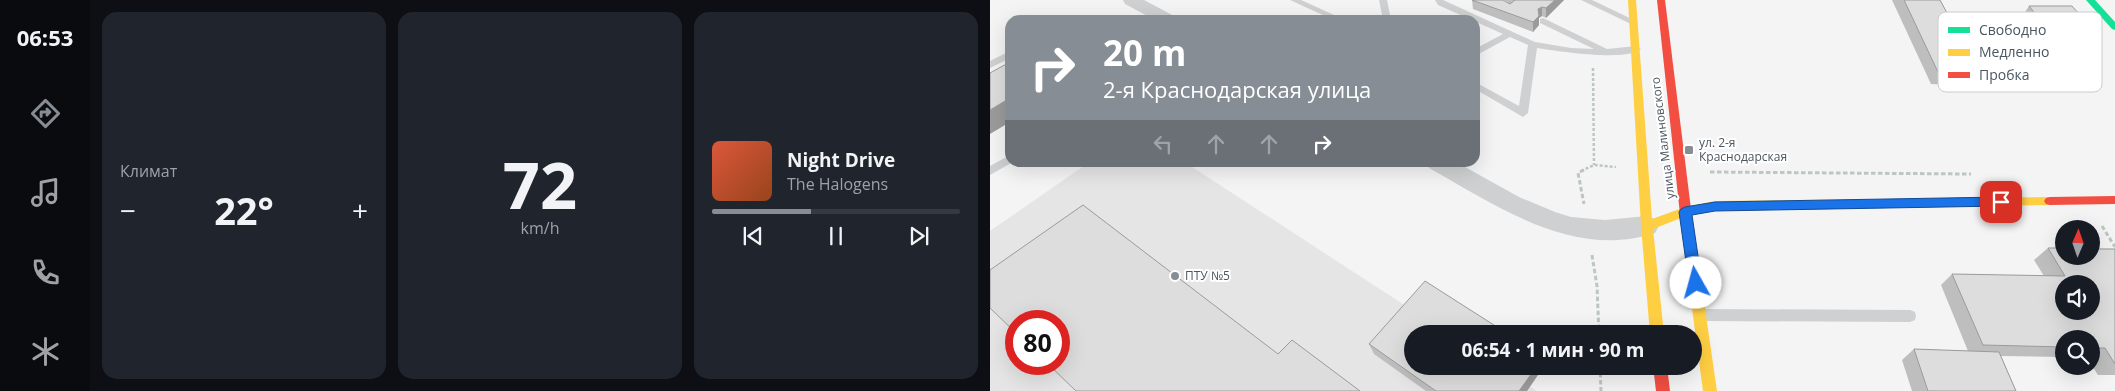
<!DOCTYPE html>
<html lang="ru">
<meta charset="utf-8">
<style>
body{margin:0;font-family:"Open Sans",sans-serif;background:#20242c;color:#f1f3f6;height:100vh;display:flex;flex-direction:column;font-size:19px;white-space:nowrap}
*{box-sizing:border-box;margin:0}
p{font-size:16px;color:#9ea1a6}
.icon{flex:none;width:28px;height:28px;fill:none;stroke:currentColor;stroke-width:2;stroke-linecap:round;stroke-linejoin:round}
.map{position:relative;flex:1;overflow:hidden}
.drawer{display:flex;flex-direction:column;gap:12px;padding:12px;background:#0d0f14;width:900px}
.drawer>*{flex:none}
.hud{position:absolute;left:15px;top:15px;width:475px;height:152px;border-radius:15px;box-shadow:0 5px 20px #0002;background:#868d94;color:#fff;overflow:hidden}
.needle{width:32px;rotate:2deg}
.fabs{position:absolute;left:1065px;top:220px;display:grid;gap:10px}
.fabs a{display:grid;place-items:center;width:45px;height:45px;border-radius:50%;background:#171b24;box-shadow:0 5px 20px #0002;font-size:25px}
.speed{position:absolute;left:15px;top:310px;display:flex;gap:10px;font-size:25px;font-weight:700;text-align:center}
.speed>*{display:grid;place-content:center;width:65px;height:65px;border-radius:50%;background:#171b24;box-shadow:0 5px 20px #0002;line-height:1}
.speed .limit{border:8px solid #d22;background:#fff;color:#111}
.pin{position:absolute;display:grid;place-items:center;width:42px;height:42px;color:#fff;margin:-21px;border-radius:10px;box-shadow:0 2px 8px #0006}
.me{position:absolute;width:55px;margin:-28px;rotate:353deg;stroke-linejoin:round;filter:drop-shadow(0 0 4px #0008)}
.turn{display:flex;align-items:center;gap:18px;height:105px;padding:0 15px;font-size:22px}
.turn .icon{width:65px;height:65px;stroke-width:2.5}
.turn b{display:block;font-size:35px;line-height:42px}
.lanes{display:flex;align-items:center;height:48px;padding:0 15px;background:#0003;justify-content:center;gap:25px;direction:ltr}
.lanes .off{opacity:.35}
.big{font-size:38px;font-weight:700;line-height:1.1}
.drawer .card{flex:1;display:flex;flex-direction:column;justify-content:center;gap:8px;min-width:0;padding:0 18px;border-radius:15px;background:#20242c}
.drawer .dial{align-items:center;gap:0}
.dial b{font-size:65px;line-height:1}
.song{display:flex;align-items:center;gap:15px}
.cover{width:60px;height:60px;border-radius:8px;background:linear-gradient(135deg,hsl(10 70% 55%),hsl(20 70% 35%))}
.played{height:5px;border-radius:2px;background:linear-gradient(90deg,#868d94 40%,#363941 40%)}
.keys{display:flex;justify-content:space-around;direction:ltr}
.heat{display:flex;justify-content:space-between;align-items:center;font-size:28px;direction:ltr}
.drawer .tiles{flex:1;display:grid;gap:12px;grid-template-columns:repeat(3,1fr)}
.trip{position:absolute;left:414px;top:325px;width:298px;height:50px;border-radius:25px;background:#171b24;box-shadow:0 5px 20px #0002;font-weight:700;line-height:50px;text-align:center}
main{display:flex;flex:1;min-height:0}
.tabs{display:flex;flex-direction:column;width:90px;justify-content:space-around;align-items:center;background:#090b0e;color:#9ea1a6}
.tabs .icon{width:35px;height:35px}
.tabs .active{color:#868d94}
.tabs b{font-size:22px;color:#f1f3f6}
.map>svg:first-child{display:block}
.education{fill:#e6e5e6;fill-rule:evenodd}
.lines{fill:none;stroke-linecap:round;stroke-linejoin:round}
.path-far1{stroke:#bcc7c4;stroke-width:2.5;stroke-dasharray:3 2;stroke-linecap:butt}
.path{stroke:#bcc7c4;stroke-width:3;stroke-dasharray:4.5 2.5;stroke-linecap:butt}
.lane{fill:#ced0d2;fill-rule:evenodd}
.street{fill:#ced0d2;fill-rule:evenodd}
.fast{fill:#16e098;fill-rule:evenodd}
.slow{fill:#ffcf43;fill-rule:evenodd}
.jam{fill:#f24e42;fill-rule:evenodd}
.wall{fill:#bebebf}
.shaded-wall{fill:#9b9b9b}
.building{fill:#ddddde;stroke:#9b9b9b;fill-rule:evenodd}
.route{fill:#1a73e8;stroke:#114b97}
.poi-dot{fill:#868d94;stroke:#fff;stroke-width:2}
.labels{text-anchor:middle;stroke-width:4;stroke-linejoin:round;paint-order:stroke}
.street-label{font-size:12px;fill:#4a5661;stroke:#fff}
.poi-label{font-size:12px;fill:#4a5661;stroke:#fff;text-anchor:start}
.key{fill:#fff;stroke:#c9ccd0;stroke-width:1}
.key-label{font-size:14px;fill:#4a5661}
</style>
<main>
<nav class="tabs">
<b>06:53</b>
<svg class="icon active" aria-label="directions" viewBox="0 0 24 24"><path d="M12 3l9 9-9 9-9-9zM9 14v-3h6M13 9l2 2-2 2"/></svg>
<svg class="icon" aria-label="music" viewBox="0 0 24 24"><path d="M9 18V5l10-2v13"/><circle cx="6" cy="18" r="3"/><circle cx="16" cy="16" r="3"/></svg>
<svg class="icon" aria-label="phone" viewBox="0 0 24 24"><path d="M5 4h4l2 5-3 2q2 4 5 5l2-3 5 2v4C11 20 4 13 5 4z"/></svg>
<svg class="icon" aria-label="climate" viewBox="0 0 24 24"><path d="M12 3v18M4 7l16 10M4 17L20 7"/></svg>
</nav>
<section class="drawer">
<div class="tiles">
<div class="card"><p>Климат</p>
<div class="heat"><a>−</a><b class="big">22°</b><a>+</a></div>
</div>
<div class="card dial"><b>72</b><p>km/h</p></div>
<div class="card">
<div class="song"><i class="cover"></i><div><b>Night Drive</b><p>The Halogens</p></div></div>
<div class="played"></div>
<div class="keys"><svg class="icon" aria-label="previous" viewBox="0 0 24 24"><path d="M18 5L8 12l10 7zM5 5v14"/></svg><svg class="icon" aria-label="pause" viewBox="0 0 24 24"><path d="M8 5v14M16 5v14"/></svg><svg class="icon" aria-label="next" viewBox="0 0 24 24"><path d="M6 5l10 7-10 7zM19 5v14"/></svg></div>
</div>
</div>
</section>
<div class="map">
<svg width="1125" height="391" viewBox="0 0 1125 391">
<rect width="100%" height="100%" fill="#f4f4f4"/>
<path class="education" d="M98 163H196L459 334H422V366H509L547 391H0V231ZM26 321H69V364H26Z"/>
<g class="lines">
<g class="path-far1">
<polyline points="603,68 604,165"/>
<polyline points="591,171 604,165 626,167"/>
</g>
<g class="path">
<polyline points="594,170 588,173 594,204"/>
<polyline points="720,172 981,174"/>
<polyline points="1112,226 1125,247"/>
<polyline points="602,255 607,286 609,334"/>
<polyline points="610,366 611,391"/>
</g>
<g class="lane">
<polygon points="300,0 311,0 344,15 340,18 337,17"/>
<polygon points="389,0 397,0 401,20 393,20"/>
<path d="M445 0H453L545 42 581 48 604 49 550 23V19L553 18 617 49 646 46 651 49C636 62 567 51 547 48L538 113 533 117 485 89V82L529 106 538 45 520 37 485 56V49L513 34 448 5Z"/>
<polygon points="591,0 602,0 648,22 644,25 641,24"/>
<polygon points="20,51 20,58 0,68 0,61"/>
<polygon points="20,155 20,162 23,162 0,175 0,166"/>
<polygon points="712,309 920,310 925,312 926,316 925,320 920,322 712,321 707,319 706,315 707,311"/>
</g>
<g class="street">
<polygon points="133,0 154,0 184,16 187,20 165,20 135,4"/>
<path d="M437 162H466L529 197 565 212 581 217 615 220 657 216 665 219 669 226 665 233C584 260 507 206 439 168Z"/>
</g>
<polygon class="fast" points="1096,0 1105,0 1125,22 1125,30 1122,29"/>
<g class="slow">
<polygon points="638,0 646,0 662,219 695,207 725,201 1060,197 1064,198 1066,201 1064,204 1060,205 725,211 696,216 663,229 674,334 660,334 651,226"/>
<polygon points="698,228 702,230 704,233 727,391 713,391 692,233 694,230"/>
</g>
<g class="jam">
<polygon points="667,0 675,0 704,233 702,236 698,238 694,236 692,233"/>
<polygon points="1125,196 1125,204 1060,205 1056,204 1054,201 1056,198 1060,197"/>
<polygon points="663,366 677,366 680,391 666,391"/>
</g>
</g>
<g class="wall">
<polygon points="482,0 518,2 514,0 574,0 556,18 552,16 549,18 549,25 543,32 483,9"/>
<polygon points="902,0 950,0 990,74 982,86 941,84"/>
<polygon points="1039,6 1105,32 1098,42 1053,42 1033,15"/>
<polygon points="1058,248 1125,249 1125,375 1108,375 1101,364 1101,339 1074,339 1074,357 1011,356 1026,391 922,391 912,360 924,349 978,351 951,285 962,274 1054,276 1044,260"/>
<polygon points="379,344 554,366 537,391 436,391 384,354"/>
</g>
<g class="shaded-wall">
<polygon points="565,0 574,0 556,18 556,8"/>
<polygon points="552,7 552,16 549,18 549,25 543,32 543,22 548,9"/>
<polygon points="20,98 20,122 0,134 0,110"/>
<polygon points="547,366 554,366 537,391 529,391"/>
</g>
<g class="building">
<polygon points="482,0 513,0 520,4 525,0 565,0 556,8 552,7 548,9 549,16 543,22"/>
<polygon points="914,0 950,0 990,74 948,72"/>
<polygon points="1039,6 1082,6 1105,32 1060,32"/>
<polygon points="20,62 20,98 0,110 0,73"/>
<polygon points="93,205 288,354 302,340 370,391 86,391 58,364 69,364 69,321 26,321 26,333 0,308 0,270"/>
<path d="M1058 248H1074V256H1101V249H1125V364L1115 348H1101V339H1074V347L993 345 962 274 1075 276ZM1074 284H1101V311H1074Z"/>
<polygon points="435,281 518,334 422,334 422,366 547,366 529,391 446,391 379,344"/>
<polygon points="924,349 1009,352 1026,391 938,391"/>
</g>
<polygon class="route" points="1011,197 1016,202 1011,206 725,211 702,215 712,283 710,287 706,288 701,287 699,283 689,212 691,209 695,207 725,202"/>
<g class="poi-dot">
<rect x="694" y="145" width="10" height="10" rx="2.5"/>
<circle cx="185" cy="276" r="5"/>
</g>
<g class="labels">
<g class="street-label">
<text transform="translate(673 138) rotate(-97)" y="4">улица Малиновского</text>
</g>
<g class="poi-label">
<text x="709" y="147">ул. 2-я<tspan x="709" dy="14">Краснодарская</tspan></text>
<text x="195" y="280">ПТУ №5</text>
</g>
</g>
<rect x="948" y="12" width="164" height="80" rx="8" class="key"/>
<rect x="958" y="27" width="22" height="6" fill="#16e098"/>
<rect x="958" y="49" width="22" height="7" fill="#ffcf43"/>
<rect x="958" y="72" width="22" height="6" fill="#f24e42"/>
<g class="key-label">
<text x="989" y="35">Свободно</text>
<text x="989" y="57">Медленно</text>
<text x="989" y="80">Пробка</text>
</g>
</svg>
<div class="fabs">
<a><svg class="needle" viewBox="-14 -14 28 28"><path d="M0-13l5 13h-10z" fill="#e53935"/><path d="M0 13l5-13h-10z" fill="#9ea1a6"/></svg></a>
<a><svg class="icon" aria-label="sound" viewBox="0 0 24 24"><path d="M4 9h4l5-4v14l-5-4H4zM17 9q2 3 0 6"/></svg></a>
<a><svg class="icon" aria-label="search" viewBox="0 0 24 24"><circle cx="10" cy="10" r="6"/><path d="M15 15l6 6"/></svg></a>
</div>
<div class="speed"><div class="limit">80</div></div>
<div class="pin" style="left:1011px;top:202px;background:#d93025"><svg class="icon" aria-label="arrive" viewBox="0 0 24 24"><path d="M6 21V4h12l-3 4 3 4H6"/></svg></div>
<svg class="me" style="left:706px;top:283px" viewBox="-20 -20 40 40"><circle r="19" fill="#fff"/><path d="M0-13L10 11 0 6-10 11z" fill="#1a73e8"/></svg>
<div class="trip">06:54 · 1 мин · 90 m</div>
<div class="hud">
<div class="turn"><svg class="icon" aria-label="right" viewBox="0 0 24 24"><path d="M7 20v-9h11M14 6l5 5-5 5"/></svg><div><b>20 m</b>2-я Краснодарская улица</div></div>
<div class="lanes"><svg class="icon off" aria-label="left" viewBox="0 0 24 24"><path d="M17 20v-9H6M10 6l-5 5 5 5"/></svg><svg class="icon off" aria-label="ahead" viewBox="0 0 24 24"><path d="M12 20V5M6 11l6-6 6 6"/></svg><svg class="icon off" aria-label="ahead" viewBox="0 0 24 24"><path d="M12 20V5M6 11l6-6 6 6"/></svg><svg class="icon" aria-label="right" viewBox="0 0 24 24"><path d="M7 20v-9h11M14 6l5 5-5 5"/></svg></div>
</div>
</div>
</main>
